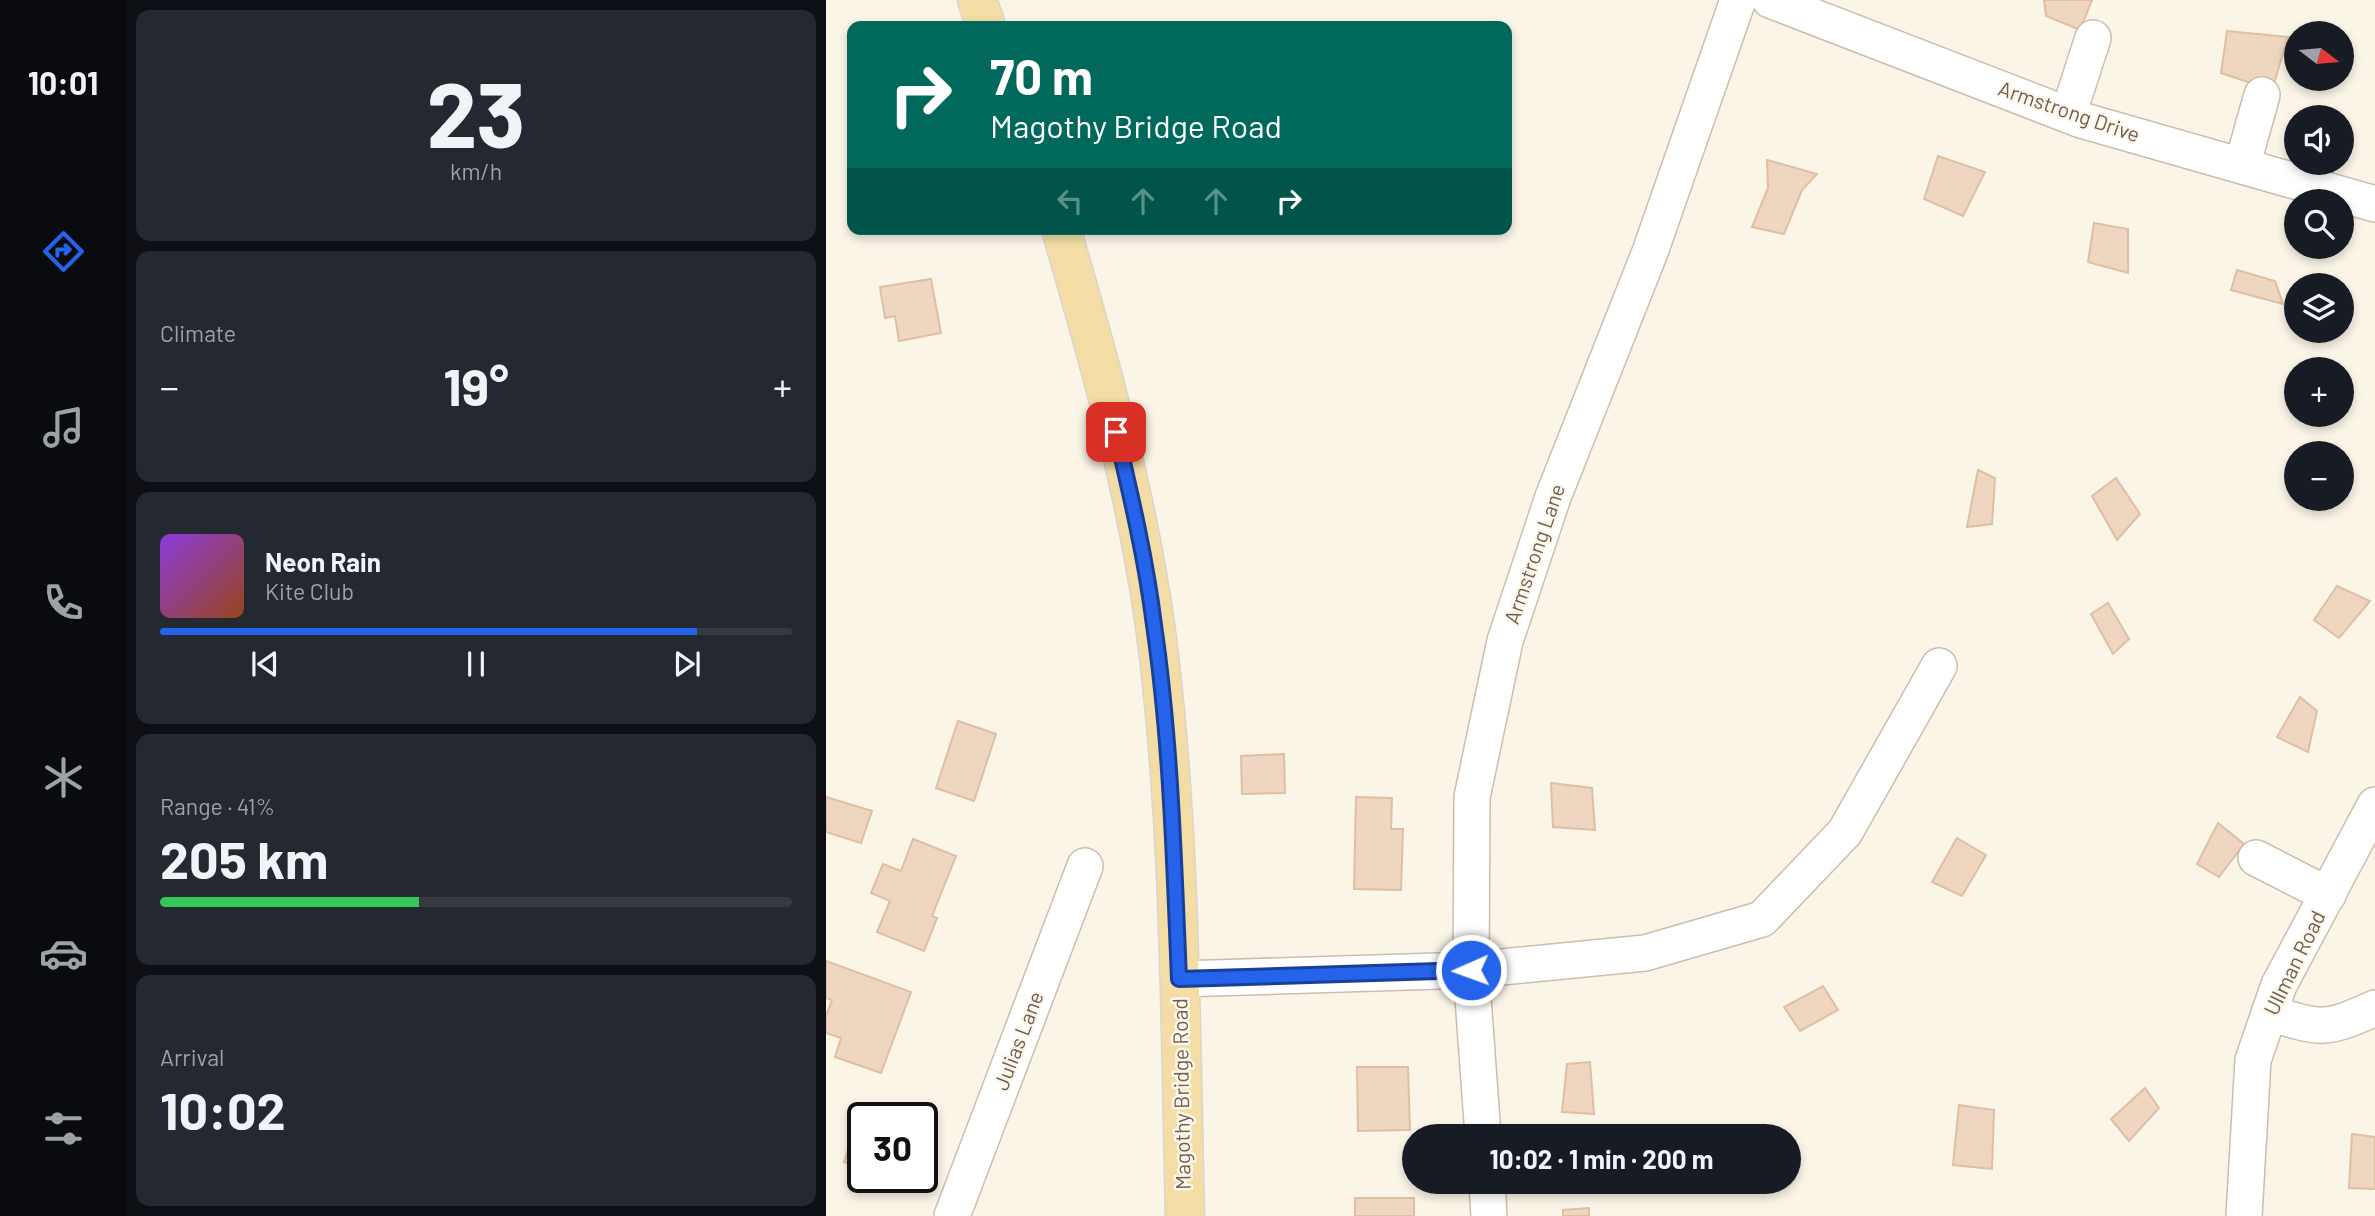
<!DOCTYPE html>
<meta charset="utf-8">
<style>
body{margin:0;font-family:Barlow,sans-serif;background:#242831;color:#f1f3f6;height:100vh;display:flex;flex-direction:column;font-size:26px;white-space:nowrap}
*{box-sizing:border-box;margin:0}
p{font-size:23px;color:#9ea1a6}
.icon{flex:none;width:38px;height:38px;fill:none;stroke:currentColor;stroke-width:2;stroke-linecap:round;stroke-linejoin:round}
.map{position:relative;flex:1;overflow:hidden}
.sheet{display:flex;flex-direction:column;gap:10px;padding:10px;background:#0d0f14;width:700px}
.sheet>*{flex:none}
.banner{position:absolute;left:21px;top:21px;width:665px;height:214px;border-radius:14px;box-shadow:0 4px 10px #0003;background:#00695c;color:#fff;overflow:hidden}
.needle{width:46px;rotate:106deg}
.fabs{position:absolute;left:1458px;top:21px;display:grid;gap:14px}
.fabs a{display:grid;place-items:center;width:70px;height:70px;border-radius:50%;background:#171b24;box-shadow:0 4px 10px #0003;font-size:35px}
.speed{position:absolute;left:21px;top:1102px;display:flex;gap:14px;font-size:35px;font-weight:700;text-align:center}
.speed>*{display:grid;place-content:center;width:91px;height:91px;border-radius:50%;background:#171b24;box-shadow:0 4px 10px #0003;line-height:1}
.speed .limit{border:4px solid #111;border-radius:10px;background:#fff;color:#111}
.pin{position:absolute;display:grid;place-items:center;width:60px;height:60px;color:#fff;margin:-30px;border-radius:14px;box-shadow:0 4px 10px #0006}
.me{position:absolute;width:77px;margin:-38px;rotate:268deg;stroke-linejoin:round;filter:drop-shadow(0 0 5px #0008)}
.turn{display:flex;align-items:center;gap:24px;height:147px;padding:0 28px;font-size:32px}
.turn .icon{width:91px;height:91px;stroke-width:2.5}
.turn b{display:block;font-size:49px;line-height:60px}
.lanes{display:flex;align-items:center;height:66px;padding:0 28px;background:#0003;justify-content:center;gap:35px;direction:ltr}
.lanes .off{opacity:.35}
.big{font-size:52px;font-weight:700;line-height:1.1}
.sheet .card{flex:1;display:flex;flex-direction:column;justify-content:center;gap:10px;min-width:0;padding:0 24px;border-radius:14px;background:#242831}
.sheet .dial{align-items:center;gap:0}
.dial b{font-size:91px;line-height:1}
.song{display:flex;align-items:center;gap:21px}
.cover{width:84px;height:84px;border-radius:10px;background:linear-gradient(135deg,hsl(270 70% 55%),hsl(20 70% 35%))}
.played{height:7px;border-radius:4px;background:linear-gradient(90deg,#2563eb 85%,#363941 85%)}
.keys{display:flex;justify-content:space-around;direction:ltr}
.heat{display:flex;justify-content:space-between;align-items:center;font-size:38px;direction:ltr}
.charge{height:10px;border-radius:5px;background:linear-gradient(90deg,#34c759 41%,#363941 0)}
.trip{position:absolute;left:576px;top:1124px;width:399px;height:70px;border-radius:35px;background:#171b24;box-shadow:0 4px 10px #0003;font-weight:700;line-height:70px;text-align:center}
main{display:flex;flex:1;min-height:0}
.dock{display:flex;flex-direction:column;width:126px;justify-content:space-around;align-items:center;background:#090b0e;color:#9ea1a6}
.dock .icon{width:49px;height:49px}
.dock .on{color:#2563eb}
.dock b{font-size:32px;color:#f1f3f6}
.map>svg:first-child{display:block}
.building{fill:#eed6c1;stroke:#dfbfa3;stroke-width:2}
.lines{fill:none;stroke-linecap:round;stroke-linejoin:round}
.minor-casing{stroke:#ccbdae;stroke-width:38}
.major-casing{stroke:#dad5d1;stroke-width:41}
.minor{stroke:#fff;stroke-width:35}
.major{stroke:#f3dda5;stroke-width:38}
.route-casing{stroke:#184099;stroke-width:18}
.route{stroke:#2563eb;stroke-width:12}
.labels{text-anchor:middle;stroke-width:5;stroke-linejoin:round;paint-order:stroke}
.street-label{font-size:21px;fill:#725e4e;stroke:#fdf8ed}
</style>
<main>
<nav class="dock">
<b>10:01</b>
<svg class="icon on" aria-label="directions" viewBox="0 0 24 24"><path d="M12 3l9 9-9 9-9-9zM9 14v-3h6M13 9l2 2-2 2"/></svg>
<svg class="icon" aria-label="music" viewBox="0 0 24 24"><path d="M9 18V5l10-2v13"/><circle cx="6" cy="18" r="3"/><circle cx="16" cy="16" r="3"/></svg>
<svg class="icon" aria-label="phone" viewBox="0 0 24 24"><path d="M5 4h4l2 5-3 2q2 4 5 5l2-3 5 2v4C11 20 4 13 5 4z"/></svg>
<svg class="icon" aria-label="climate" viewBox="0 0 24 24"><path d="M12 3v18M4 7l16 10M4 17L20 7"/></svg>
<svg class="icon" aria-label="car" viewBox="0 0 24 24"><path d="M5 17H2v-5l4-1 3-4h7l3 4 3 1v5h-3M9 17h6M6 11h13"/><circle cx="7" cy="17" r="2"/><circle cx="17" cy="17" r="2"/></svg>
<svg class="icon" aria-label="filters" viewBox="0 0 24 24"><path d="M4 7h16M4 17h16"/><circle cx="9" cy="7" r="2"/><circle cx="15" cy="17" r="2"/></svg>
</nav>
<section class="sheet">
<div class="card dial"><b>23</b><p>km/h</p></div>
<div class="card"><p>Climate</p>
<div class="heat"><a>−</a><b class="big">19°</b><a>+</a></div>
</div>
<div class="card">
<div class="song"><i class="cover"></i><div><b>Neon Rain</b><p>Kite Club</p></div></div>
<div class="played"></div>
<div class="keys"><svg class="icon" aria-label="previous" viewBox="0 0 24 24"><path d="M18 5L8 12l10 7zM5 5v14"/></svg><svg class="icon" aria-label="pause" viewBox="0 0 24 24"><path d="M8 5v14M16 5v14"/></svg><svg class="icon" aria-label="next" viewBox="0 0 24 24"><path d="M6 5l10 7-10 7zM19 5v14"/></svg></div>
</div>
<div class="card"><p>Range · 41%</p><b class="big">205 km</b><div class="charge"></div></div>
<div class="card"><p>Arrival</p><b class="big">10:02</b></div>
</section>
<div class="map">
<svg width="1549" height="1216" viewBox="0 0 1549 1216">
<rect width="100%" height="100%" fill="#faf5e7"/>
<g class="building">
<polygon points="1218,0 1266,0 1254,30 1220,16"/>
<polygon points="1401,31 1462,37 1446,90 1395,73"/>
<polygon points="1112,156 1159,172 1137,216 1098,199"/>
<polygon points="941,160 991,174 976,190 958,234 926,227 942,188"/>
<polygon points="1268,223 1302,229 1302,273 1262,262"/>
<polygon points="1411,270 1449,281 1457,304 1405,290"/>
<polygon points="105,279 115,333 73,341 69,316 59,318 54,287"/>
<polygon points="1152,470 1169,478 1166,524 1141,527"/>
<polygon points="1290,478 1314,514 1291,540 1266,496"/>
<polygon points="1511,586 1544,601 1513,638 1488,620"/>
<polygon points="1282,603 1303,639 1287,654 1265,614"/>
<polygon points="1474,697 1491,711 1482,752 1451,737"/>
<polygon points="132,721 170,734 148,801 110,788"/>
<polygon points="458,754 459,793 416,794 415,756"/>
<polygon points="725,783 766,788 769,830 727,827"/>
<polygon points="0,797 46,811 35,843 0,832"/>
<polygon points="530,797 566,798 565,829 577,829 575,890 528,889"/>
<polygon points="1392,823 1418,844 1393,877 1371,864"/>
<polygon points="1131,838 1160,855 1136,896 1106,882"/>
<polygon points="87,839 130,856 106,916 111,918 98,951 51,932 64,901 45,893 57,864 75,871"/>
<polygon points="0,961 85,992 55,1073 9,1057 15,1038 0,1033 0,1016 6,1000 0,998"/>
<polygon points="997,986 1012,1010 974,1031 958,1007"/>
<polygon points="764,1062 768,1114 736,1112 741,1064"/>
<polygon points="531,1067 582,1067 584,1130 532,1131"/>
<polygon points="1319,1088 1333,1108 1303,1141 1285,1119"/>
<polygon points="1133,1105 1168,1110 1166,1169 1127,1165"/>
<polygon points="30,1125 37,1127 37,1168 18,1162"/>
<polygon points="1526,1134 1549,1137 1549,1189 1523,1188"/>
<rect x="529" y="1198" width="59" height="18"/>
<polygon points="763,1208 763,1216 737,1216 737,1210"/>
</g>
<g class="lines">
<defs>
<g id="minor">
<polyline points="944,0 1255,120 1549,204"/>
<polyline points="1242,115 1267,38"/>
<polyline points="1416,166 1436,95"/>
<polyline points="1430,858 1502,895"/>
<polyline points="353,979 645,970 819,953 936,919 1019,832 1113,666"/>
<path d="M1443 1013C1496 1029 1498 1031 1549 1008"/>
<polyline points="657,1136 645,970 646,797 679,641 727,497 824,252 912,0"/>
<polyline points="661,1181 663,1216"/>
<polyline points="126,1216 259,866"/>
<polyline points="1418,1216 1427,1060 1453,985 1549,805"/>
</g>
<g id="major">
<polyline points="151,0 160,26"/>
<path d="M235 229C273 359 310 491 329 625 355 820 354 1019 359 1216"/>
</g>
</defs>
<use href="#minor" class="minor-casing"/>
<use href="#major" class="major-casing"/>
<use href="#minor" class="minor"/>
<use href="#major" class="major"/>
</g>
<g class="lines">
<defs>
<path id="route" d="M290 432C305 496 320 560 328 625 345 742 348 861 353 979L645 970"/>
</defs>
<use href="#route" class="route-casing"/>
<use href="#route" class="route"/>
</g>
<g class="labels">
<g class="street-label">
<text transform="translate(1243 112) rotate(19)" y="7">Armstrong Drive</text>
<text transform="translate(709 554) rotate(-71)" y="7">Armstrong Lane</text>
<text transform="translate(1469 963) rotate(-64)" y="7">Ullman Road</text>
<text transform="translate(193 1041) rotate(-69)" y="7">Julias Lane</text>
<text transform="translate(356 1094) rotate(-91)" y="7">Magothy Bridge Road</text>
</g>
</g>
</svg>
<div class="fabs">
<a><svg class="needle" viewBox="-14 -14 28 28"><path d="M0-13l5 13h-10z" fill="#e53935"/><path d="M0 13l5-13h-10z" fill="#9ea1a6"/></svg></a>
<a><svg class="icon" aria-label="sound" viewBox="0 0 24 24"><path d="M4 9h4l5-4v14l-5-4H4zM17 9q2 3 0 6"/></svg></a>
<a><svg class="icon" aria-label="search" viewBox="0 0 24 24"><circle cx="10" cy="10" r="6"/><path d="M15 15l6 6"/></svg></a>
<a><svg class="icon" aria-label="layers" viewBox="0 0 24 24"><path d="M12 4l9 5-9 5-9-5zM3 14l9 5 9-5"/></svg></a>
<a>+</a>
<a>−</a>
</div>
<div class="speed"><div class="limit">30</div></div>
<div class="pin" style="left:290px;top:432px;background:#d93025"><svg class="icon" aria-label="arrive" viewBox="0 0 24 24"><path d="M6 21V4h12l-3 4 3 4H6"/></svg></div>
<svg class="me" style="left:645px;top:970px" viewBox="-20 -20 40 40"><circle r="17" fill="#2563eb" stroke="#fff" stroke-width="3"/><path d="M0-11L8 9 0 5-8 9z" fill="#fff"/></svg>
<div class="trip">10:02 · 1 min · 200 m</div>
<div class="banner">
<div class="turn"><svg class="icon" aria-label="right" viewBox="0 0 24 24"><path d="M7 20v-9h11M14 6l5 5-5 5"/></svg><div><b>70 m</b>Magothy Bridge Road</div></div>
<div class="lanes"><svg class="icon off" aria-label="left" viewBox="0 0 24 24"><path d="M17 20v-9H6M10 6l-5 5 5 5"/></svg><svg class="icon off" aria-label="ahead" viewBox="0 0 24 24"><path d="M12 20V5M6 11l6-6 6 6"/></svg><svg class="icon off" aria-label="ahead" viewBox="0 0 24 24"><path d="M12 20V5M6 11l6-6 6 6"/></svg><svg class="icon" aria-label="right" viewBox="0 0 24 24"><path d="M7 20v-9h11M14 6l5 5-5 5"/></svg></div>
</div>
</div>
</main>
